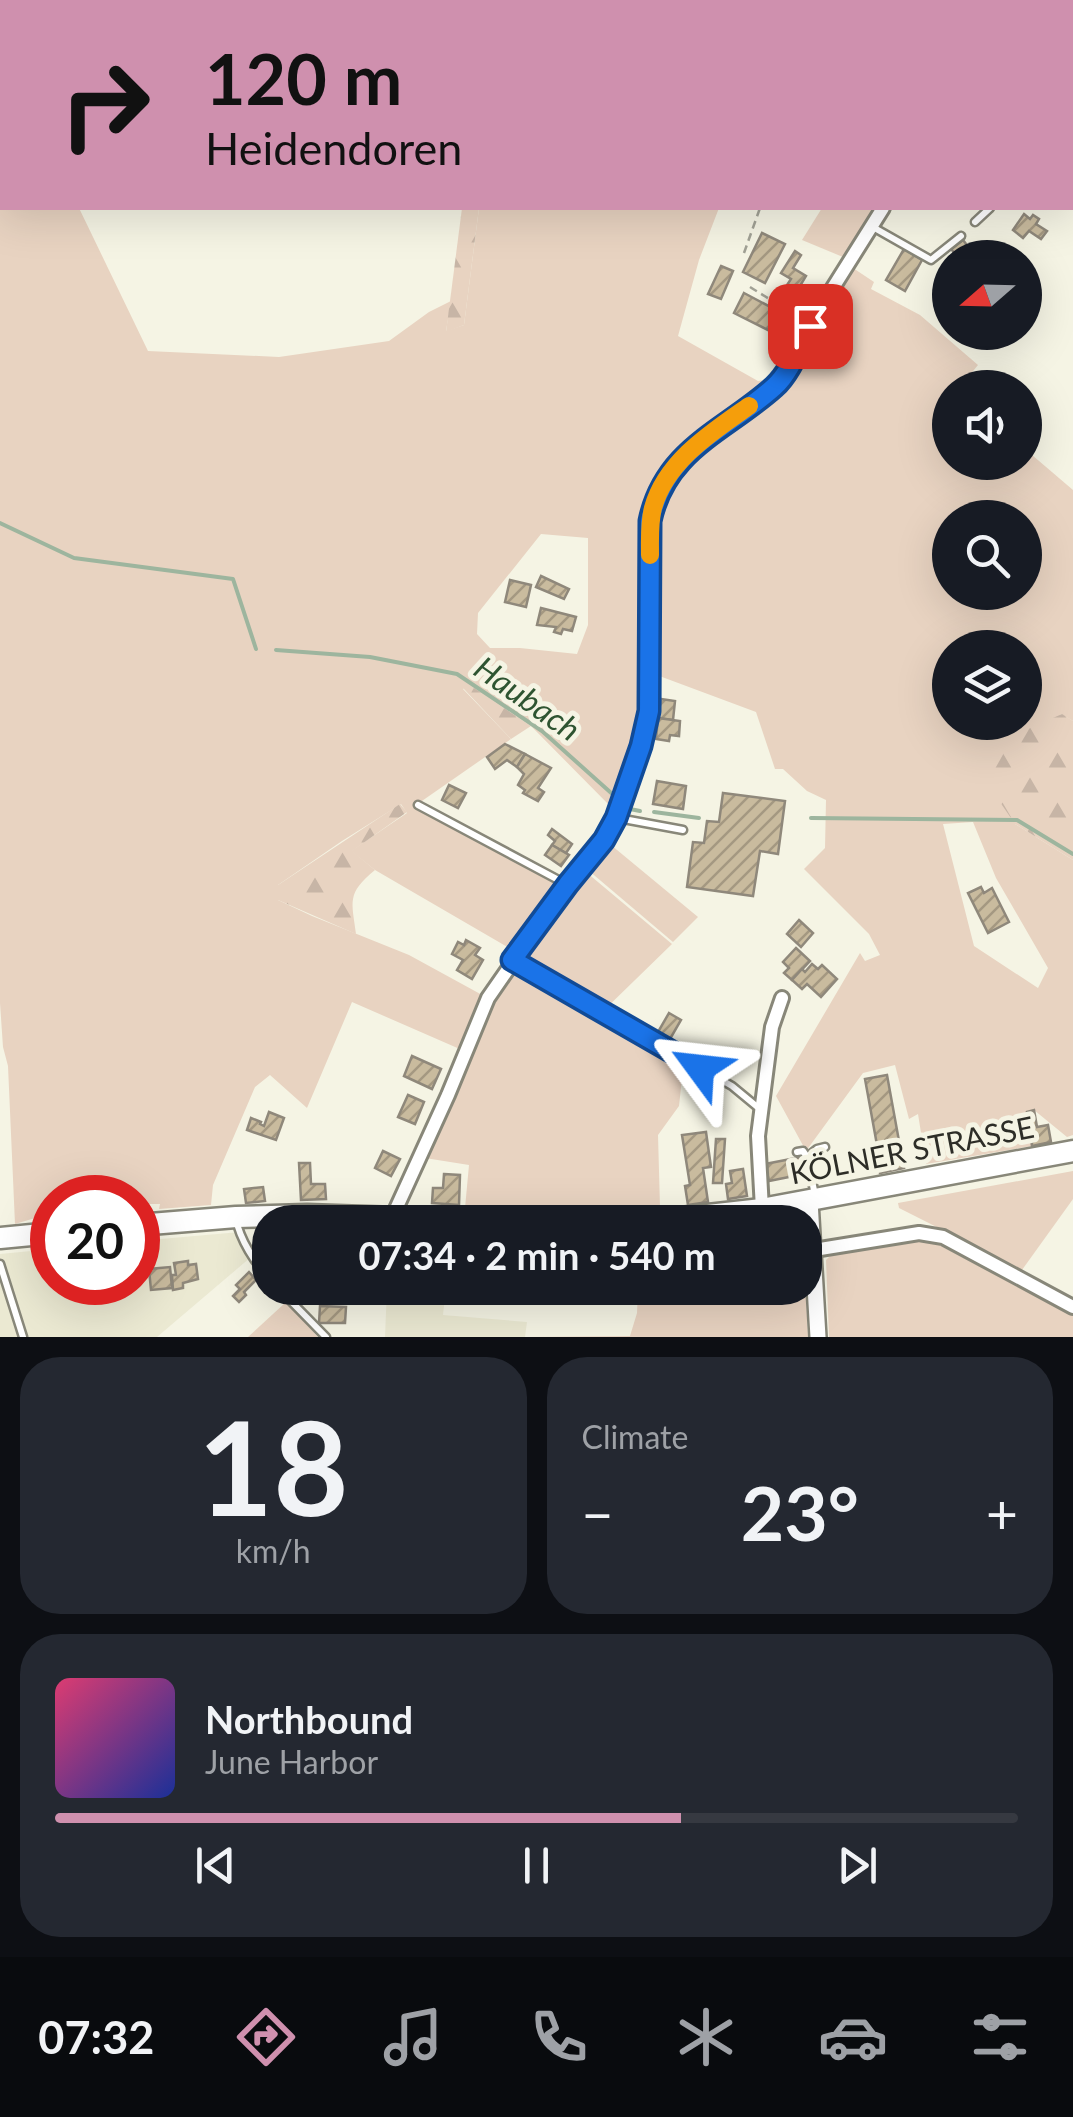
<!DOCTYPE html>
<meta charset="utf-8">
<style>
body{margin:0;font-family:Lato,sans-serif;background:#242831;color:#f1f3f6;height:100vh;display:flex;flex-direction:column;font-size:38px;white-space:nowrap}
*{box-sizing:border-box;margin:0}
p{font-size:32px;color:#9ea1a6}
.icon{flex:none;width:55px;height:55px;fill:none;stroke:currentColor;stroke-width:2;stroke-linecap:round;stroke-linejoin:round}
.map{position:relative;height:1337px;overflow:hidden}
.details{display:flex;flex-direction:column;gap:20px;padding:20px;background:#0d0f14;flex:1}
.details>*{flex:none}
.guide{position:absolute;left:0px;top:0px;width:1075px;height:210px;box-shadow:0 10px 40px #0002;background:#cf90ae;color:#111;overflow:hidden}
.needle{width:65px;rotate:250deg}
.buttons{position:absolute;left:932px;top:240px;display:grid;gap:20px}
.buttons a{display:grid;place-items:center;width:110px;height:110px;border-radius:50%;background:#171b24;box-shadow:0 10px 40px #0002;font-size:50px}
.speed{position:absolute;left:30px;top:1175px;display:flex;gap:20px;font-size:50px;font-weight:700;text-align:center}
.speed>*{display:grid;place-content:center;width:130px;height:130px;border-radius:50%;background:#171b24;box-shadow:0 10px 40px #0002;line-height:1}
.speed .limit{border:15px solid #d22;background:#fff;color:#111}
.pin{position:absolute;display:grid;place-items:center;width:85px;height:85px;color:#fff;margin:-42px;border-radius:20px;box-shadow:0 5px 15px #0006}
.me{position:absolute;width:110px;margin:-55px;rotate:300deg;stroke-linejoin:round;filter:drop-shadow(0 0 8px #0008)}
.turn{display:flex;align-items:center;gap:35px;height:210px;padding:0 40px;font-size:45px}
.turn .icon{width:130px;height:130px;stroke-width:2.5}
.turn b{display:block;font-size:70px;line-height:85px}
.big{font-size:75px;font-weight:700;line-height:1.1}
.details .card{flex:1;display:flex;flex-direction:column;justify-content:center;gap:15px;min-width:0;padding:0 35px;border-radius:40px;background:#242831}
.details .dial{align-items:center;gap:0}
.dial b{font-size:130px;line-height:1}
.song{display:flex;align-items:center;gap:30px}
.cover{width:120px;height:120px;border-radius:15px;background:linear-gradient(135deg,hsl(340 70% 55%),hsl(230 70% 35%))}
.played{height:10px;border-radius:5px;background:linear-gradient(90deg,#cf90ae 65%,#363941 65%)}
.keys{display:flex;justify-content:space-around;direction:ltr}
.heat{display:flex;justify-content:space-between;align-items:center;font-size:55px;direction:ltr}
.details .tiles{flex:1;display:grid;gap:20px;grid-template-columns:1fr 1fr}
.card:last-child{grid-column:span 2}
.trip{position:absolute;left:252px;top:1205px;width:570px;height:100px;border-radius:40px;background:#171b24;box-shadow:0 10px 40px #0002;font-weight:700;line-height:100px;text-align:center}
.dock{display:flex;height:160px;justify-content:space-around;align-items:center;background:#090b0e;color:#9ea1a6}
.dock .icon{width:70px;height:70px}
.dock .on{color:#cf90ae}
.dock b{font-size:45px;color:#f1f3f6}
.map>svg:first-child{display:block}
.built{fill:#ebe9d2}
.grass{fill:#e8d3c1;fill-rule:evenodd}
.forest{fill:url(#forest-firs)}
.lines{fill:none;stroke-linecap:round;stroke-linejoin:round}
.stream{stroke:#9db59e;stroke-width:4}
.building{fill:url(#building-hatch);stroke:#8f887b;stroke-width:2.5}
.service-casing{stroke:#888779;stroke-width:11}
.minor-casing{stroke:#888779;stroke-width:18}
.tertiary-casing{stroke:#888779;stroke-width:20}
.primary-casing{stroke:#888779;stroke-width:25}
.path{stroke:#a1a195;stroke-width:2.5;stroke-dasharray:8 5;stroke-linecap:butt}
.service{stroke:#fff;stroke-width:6}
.minor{stroke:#fff;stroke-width:12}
.tertiary{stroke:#fff;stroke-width:15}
.primary{stroke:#fff;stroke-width:20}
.route-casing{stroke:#114b97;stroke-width:25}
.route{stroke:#1a73e8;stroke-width:18}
.slow{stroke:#f59e0b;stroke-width:18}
.labels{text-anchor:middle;stroke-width:10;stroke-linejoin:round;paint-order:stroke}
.street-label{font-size:30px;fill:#2d2d27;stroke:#f5f4e4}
.water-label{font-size:32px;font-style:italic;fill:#2e5431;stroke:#f5f4e4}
</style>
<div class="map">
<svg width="1073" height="1337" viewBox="0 0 1073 1337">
<defs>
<pattern id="forest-firs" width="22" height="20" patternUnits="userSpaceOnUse" patternTransform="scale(2.5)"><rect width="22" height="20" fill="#e8d3c1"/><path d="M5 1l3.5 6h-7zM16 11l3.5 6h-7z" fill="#c7b5a6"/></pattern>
<pattern id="building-hatch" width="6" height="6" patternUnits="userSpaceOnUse" patternTransform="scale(2.5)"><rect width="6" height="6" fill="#c9bb9e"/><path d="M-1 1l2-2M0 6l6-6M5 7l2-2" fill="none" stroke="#a49881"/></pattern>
</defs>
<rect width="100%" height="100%" fill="#f5f4e4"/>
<g class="built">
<polygon points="240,1232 251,1257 157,1337 0,1337 0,1254 52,1249 52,1282 138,1282 138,1241"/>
<polygon points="387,1288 446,1288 443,1315 527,1322 525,1337 385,1337"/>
</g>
<g class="grass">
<polygon points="351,0 828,0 832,2 349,2"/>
<path d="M0 41 2 47V208H79L148 351 279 357 389 341 429 312 451 301 446 331 464 325 479 208H719L699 260 678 336 758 381 774 378 830 309 853 268 874 282 871 289 920 315 978 365 960 387 950 388V462H1025V449L1073 490V721L1061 714 1015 824 1073 860V1135L1067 1137 1034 1110 1027 1112 1032 1146 926 1164 918 1114 909 1119 895 1065 863 1073 806 1151 776 1096 860 953 865 961 880 955 869 934 804 869 825 848 826 800 807 791 783 769H775L756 712 654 674 644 716 613 809 531 726 468 685 463 689 511 739 419 803 566 883 586 872 672 944 597 1017 683 1069 679 1106 658 1135 660 1207 593 1210 465 1208 469 1165 425 1158 462 1050 352 1002 307 1108 270 1075 255 1087 213 1185 211 1205 159 1209 160 1204H138V1198H52V1213L15 1224 8 1066 3 1047 0 1003ZM950 518H1025V592H950ZM541 534 588 538V625L577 654 520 648H490L477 634 478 613ZM950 648H1025V722H950ZM401 804 407 813 351 851 375 870 511 949 484 996 409 955 312 916 278 900V885L342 841ZM973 822 996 878 1048 968 1038 988 974 946 943 824Z"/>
<polygon points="822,208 890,208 855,262 802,240"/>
<polygon points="611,845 698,917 673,942 588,870"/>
<polygon points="1073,1171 1073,1199 1022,1270 899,1208 898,1203"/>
<polygon points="917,1240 932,1241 1073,1316 1073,1337 829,1337 826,1260 832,1254"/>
<polygon points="638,1288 753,1288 754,1299 806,1297 808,1337 525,1337 630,1336 637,1313"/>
<polygon points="286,1302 318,1337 248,1337"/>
</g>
<g class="forest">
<polygon points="462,208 479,208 464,325 446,332"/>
<polygon points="468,684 531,726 511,739 463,688"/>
<polygon points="1062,714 1073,721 1073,860 1015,824 987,783 1014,735"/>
<path d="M400 804 407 812 352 851 375 870C346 894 352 901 356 934L278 900V885Z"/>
</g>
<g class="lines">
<g class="stream">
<polyline points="0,523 74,558 233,579 256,649"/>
<polyline points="276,650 370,657 457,674 542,731 619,800"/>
<polyline points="630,809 640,811"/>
<polyline points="654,812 699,818"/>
<polyline points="811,818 1017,820 1073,854"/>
</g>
</g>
<g class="building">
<polygon points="1024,214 1030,219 1033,215 1039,219 1036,224 1047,231 1041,239 1029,231 1023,238 1013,230"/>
<polygon points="762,233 785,244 765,283 743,272"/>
<polygon points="963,240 977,258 955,258 957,256 951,249"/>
<polygon points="904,249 922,260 905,291 886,280"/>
<polygon points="795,251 801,255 793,268 806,276 788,306 778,299 791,279 781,273"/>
<polygon points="721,266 733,271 721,299 708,294"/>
<polygon points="744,293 778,311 768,330 734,313"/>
<polygon points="541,576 569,589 564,599 536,587"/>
<polygon points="510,580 531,585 526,607 505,602"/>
<polygon points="541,608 576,617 572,631 563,629 561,634 554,632 556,627 537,625"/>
<polygon points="661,699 675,701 673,720 658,718"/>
<polygon points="658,718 680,721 679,736 670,735 669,741 656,739"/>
<polygon points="505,744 525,754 517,767 507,760 495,769 487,757"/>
<polygon points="525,754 551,768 538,788 544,792 538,801 523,793 525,790 518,785 524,774 517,767"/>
<polygon points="657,781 686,786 683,809 653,804"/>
<polygon points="449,785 466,793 458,808 442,800"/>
<polygon points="723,793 785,801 778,854 760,851 753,896 687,887 693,842 704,843 707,821 719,822"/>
<polygon points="552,829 572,844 566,853 552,845 555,841 548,835"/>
<polygon points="552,845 569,855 561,866 545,855"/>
<polygon points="981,887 984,893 992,888 1009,922 988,933 968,893"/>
<polygon points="799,920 813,933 801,947 787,934"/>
<polygon points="466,940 480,948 475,955 483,960 472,979 457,970 463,960 452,954 458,942 464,945"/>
<polygon points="796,948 810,961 792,980 784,973 789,968 783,962"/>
<polygon points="812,964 818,969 822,965 837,979 821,997 807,984 802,989 792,980 802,969 805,972"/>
<polygon points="669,1013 681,1020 670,1039 658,1032"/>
<polygon points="412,1056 441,1069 432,1089 404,1076"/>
<polygon points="887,1075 899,1141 877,1145 865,1079"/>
<polygon points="408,1095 424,1102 415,1124 398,1117"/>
<polygon points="1034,1110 1037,1127 1048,1125 1051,1142 1032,1146 1027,1112"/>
<polygon points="269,1112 284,1118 276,1140 247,1130 251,1118 261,1122 260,1124 264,1126"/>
<polygon points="706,1132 711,1167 703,1168 708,1202 688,1205 685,1186 690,1185 682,1135"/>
<polygon points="716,1139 725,1139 722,1183 713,1183"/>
<polygon points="899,1141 904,1168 880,1173 877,1145"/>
<polygon points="383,1151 400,1159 391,1176 375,1168"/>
<polygon points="801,1157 804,1174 769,1181 765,1164"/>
<polygon points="299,1163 310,1163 311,1184 325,1184 326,1199 301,1200"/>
<polygon points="743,1169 747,1196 728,1199 726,1184 732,1183 730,1171"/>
<polygon points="444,1174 460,1175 459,1205 432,1203 433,1188 443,1188"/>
<polygon points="263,1187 265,1201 246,1203 244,1189"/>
<polygon points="188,1261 188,1265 196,1264 198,1279 183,1283 183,1288 173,1290 172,1275 176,1275 174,1263"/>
<polygon points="170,1267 172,1288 151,1290 149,1269"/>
<polygon points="249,1272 256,1280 244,1292 246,1295 239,1302 233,1296 240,1289 236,1285"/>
<polygon points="320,1306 346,1307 345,1323 319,1323"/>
</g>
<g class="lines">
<defs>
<g id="service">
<polyline points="845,0 850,2"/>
<polyline points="975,222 990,208"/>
<polyline points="871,226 931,260 961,236"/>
<polyline points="418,805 566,884"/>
<polyline points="618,818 683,830"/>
<polyline points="515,962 732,1086 761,1110"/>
<polyline points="797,1152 803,1151 807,1157 817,1149 825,1147"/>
<polyline points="807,1157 815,1195"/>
<path d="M236 1219C240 1240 255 1263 270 1279"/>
<polyline points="0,1264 23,1337"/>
<polyline points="278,1288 326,1337"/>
</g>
<g id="minor">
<polyline points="762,1209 758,1136 772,1027 782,998"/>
<polyline points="395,1217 396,1209 448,1095 488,998 567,884 605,840 617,817 641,746 649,711 650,521 657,496 678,462 708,435 778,385 809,326 883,208"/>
<polyline points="814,1250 919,1233 943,1237 1073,1307"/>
</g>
<polyline id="tertiary" points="810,1201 818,1337"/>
<g id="primary">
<polyline points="645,1222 762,1209 1073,1151"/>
<polyline points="138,1225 236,1217 307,1215 519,1222"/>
<polyline points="0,1238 52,1233"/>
</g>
</defs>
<use href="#service" class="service-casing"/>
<use href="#minor" class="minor-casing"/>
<use href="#tertiary" class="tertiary-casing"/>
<use href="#primary" class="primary-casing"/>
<g class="path">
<polyline points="829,2 830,0"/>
<polyline points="922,2 923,0"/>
<polyline points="1072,135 1073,136"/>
<polyline points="744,253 760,208"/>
<path d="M750 287C773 302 789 306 791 336"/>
<polyline points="532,1212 634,1213"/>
</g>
<use href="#service" class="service"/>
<use href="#minor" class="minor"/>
<use href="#tertiary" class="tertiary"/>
<use href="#primary" class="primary"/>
</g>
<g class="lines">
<defs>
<path id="route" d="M700 1068 512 960 568 884 604 840 616 818 641 746 649 711 650 521C665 449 725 431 774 387 790 373 800 345 810 326"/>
</defs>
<use href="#route" class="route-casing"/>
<use href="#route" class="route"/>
<path class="slow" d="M650 555C650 539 649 523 653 508 666 461 712 432 749 406"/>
</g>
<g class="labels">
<g class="street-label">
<text transform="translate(912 1151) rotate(-11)" y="10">KÖLNER STRASSE</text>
</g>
<g class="water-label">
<text transform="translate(527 699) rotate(35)" y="11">Haubach</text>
</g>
</g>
</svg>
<div class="buttons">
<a><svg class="needle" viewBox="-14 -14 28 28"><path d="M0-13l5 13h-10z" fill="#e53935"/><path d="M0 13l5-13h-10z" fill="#9ea1a6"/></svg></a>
<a><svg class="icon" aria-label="sound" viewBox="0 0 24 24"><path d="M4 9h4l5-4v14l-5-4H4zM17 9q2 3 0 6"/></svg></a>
<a><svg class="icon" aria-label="search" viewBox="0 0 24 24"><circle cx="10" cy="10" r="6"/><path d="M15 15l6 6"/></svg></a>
<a><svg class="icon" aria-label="layers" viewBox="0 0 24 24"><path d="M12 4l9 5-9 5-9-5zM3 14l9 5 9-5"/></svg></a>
</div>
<div class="speed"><div class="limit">20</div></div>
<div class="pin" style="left:810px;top:326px;background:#d93025"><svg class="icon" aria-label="arrive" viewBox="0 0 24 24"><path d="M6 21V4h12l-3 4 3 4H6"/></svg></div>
<svg class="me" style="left:700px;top:1068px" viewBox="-20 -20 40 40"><path d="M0-17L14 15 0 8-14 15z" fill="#1a73e8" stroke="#fff" stroke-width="4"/></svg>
<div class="trip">07:34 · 2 min · 540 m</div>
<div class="guide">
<div class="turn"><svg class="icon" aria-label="right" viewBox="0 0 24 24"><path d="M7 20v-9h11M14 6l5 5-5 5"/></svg><div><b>120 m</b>Heidendoren</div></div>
</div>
</div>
<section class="details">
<div class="tiles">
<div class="card dial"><b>18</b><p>km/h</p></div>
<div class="card"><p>Climate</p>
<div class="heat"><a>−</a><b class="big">23°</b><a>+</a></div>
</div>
<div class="card">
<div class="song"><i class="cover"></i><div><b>Northbound</b><p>June Harbor</p></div></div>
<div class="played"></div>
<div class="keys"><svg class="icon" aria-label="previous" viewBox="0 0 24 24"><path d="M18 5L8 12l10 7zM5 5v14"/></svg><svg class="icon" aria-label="pause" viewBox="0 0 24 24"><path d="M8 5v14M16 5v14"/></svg><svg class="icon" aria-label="next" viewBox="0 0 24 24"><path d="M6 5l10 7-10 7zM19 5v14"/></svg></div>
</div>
</div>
</section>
<nav class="dock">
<b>07:32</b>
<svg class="icon on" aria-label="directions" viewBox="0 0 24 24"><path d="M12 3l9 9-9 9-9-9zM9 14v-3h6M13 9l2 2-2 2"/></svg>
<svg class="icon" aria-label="music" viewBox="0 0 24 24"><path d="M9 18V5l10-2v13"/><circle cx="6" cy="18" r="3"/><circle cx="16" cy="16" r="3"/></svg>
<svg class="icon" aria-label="phone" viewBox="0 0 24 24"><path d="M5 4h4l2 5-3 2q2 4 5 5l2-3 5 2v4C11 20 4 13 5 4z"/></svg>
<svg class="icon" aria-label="climate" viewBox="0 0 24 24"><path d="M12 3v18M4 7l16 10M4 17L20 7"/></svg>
<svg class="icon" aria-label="car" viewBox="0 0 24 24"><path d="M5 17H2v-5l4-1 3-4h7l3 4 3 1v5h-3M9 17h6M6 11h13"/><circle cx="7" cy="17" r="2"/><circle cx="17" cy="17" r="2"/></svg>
<svg class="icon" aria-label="filters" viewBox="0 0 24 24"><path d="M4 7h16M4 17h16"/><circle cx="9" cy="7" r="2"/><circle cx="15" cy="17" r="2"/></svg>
</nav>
